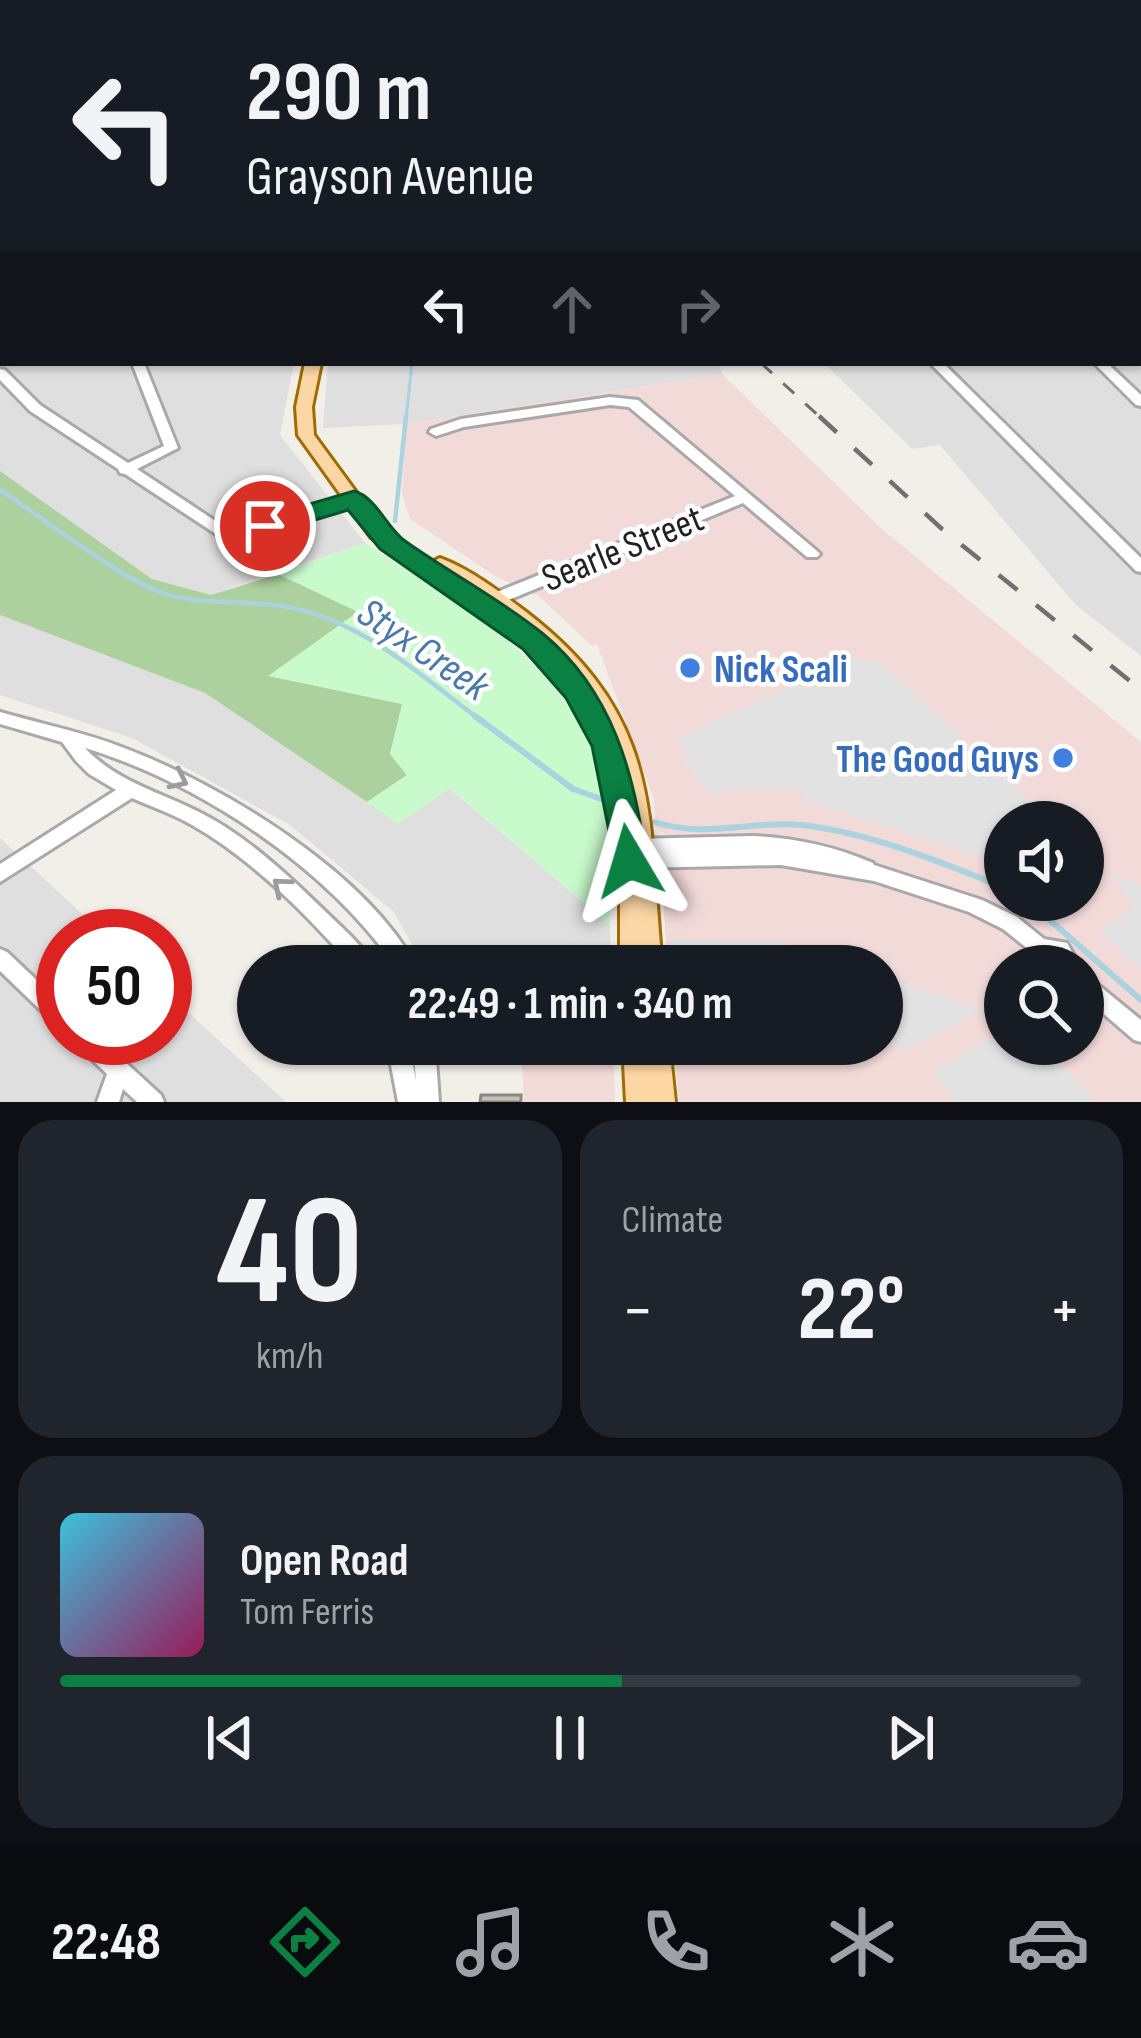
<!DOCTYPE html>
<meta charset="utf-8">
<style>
body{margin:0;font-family:"Sofia Sans Condensed",sans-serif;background:#20242c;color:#f1f3f6;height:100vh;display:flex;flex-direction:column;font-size:45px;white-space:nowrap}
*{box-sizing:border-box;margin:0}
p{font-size:39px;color:#9ea1a6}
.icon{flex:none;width:66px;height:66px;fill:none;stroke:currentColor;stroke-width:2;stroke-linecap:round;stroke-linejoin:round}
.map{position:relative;height:1102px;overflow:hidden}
.panel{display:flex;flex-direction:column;gap:18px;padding:18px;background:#0d0f14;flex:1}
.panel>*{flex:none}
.banner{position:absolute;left:0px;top:0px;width:1143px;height:366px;box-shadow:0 3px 9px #0004;background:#171b24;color:#f1f3f6;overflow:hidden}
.fabs{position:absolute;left:984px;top:801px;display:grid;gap:24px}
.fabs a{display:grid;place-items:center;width:120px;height:120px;border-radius:50%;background:#171b24;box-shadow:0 3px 9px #0004;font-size:60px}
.speed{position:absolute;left:36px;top:909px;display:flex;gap:24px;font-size:60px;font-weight:700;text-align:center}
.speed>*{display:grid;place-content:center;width:156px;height:156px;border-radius:50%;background:#171b24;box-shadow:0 3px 9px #0004;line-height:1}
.speed .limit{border:18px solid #d22;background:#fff;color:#111}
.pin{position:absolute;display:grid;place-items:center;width:102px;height:102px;color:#fff;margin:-51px;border:6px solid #fff;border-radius:50%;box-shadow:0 3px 12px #0007}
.me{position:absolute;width:132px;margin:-66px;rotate:353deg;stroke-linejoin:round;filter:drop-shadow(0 0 9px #0008)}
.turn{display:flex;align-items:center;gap:42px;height:252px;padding:0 48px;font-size:54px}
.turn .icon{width:156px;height:156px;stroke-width:2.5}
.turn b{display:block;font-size:84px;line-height:102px}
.lanes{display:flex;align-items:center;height:114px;padding:0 48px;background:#0003;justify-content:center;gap:60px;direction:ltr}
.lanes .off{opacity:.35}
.big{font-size:90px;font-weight:700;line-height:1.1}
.panel .tile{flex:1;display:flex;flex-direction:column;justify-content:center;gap:18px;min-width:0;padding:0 42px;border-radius:36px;background:#20242c}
.panel .dial{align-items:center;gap:0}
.dial b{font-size:156px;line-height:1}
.song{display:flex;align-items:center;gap:36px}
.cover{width:144px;height:144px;border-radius:18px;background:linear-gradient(135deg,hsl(190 70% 55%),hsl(330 70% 35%))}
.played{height:12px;border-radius:6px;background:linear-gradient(90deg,#0b8043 55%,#363941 55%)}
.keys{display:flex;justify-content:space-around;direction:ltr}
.heat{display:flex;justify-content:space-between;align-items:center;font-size:66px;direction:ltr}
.panel .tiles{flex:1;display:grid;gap:18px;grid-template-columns:1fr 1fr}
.tile:last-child{grid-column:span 2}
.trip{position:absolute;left:237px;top:945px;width:666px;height:120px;border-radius:60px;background:#171b24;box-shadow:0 3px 9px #0004;font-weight:700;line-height:120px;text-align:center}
.tab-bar{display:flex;height:192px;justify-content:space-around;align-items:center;background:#090b0e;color:#9ea1a6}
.tab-bar .icon{width:84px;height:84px}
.tab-bar .current{color:#0b8043}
.tab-bar b{font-size:54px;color:#f1f3f6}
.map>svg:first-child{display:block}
.residential{fill:#e0dfdf}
.commercial{fill:#f2dad9;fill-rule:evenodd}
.forest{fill:#add19e}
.park{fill:#c8facc}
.parking{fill:#e2e2e2}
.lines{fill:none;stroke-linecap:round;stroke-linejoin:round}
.stream-far2{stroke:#aad3df;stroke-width:3}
.stream-far1{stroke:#aad3df;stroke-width:4.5}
.stream{stroke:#aad3df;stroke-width:6}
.building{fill:#c7bfb8;stroke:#8b8681;stroke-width:3}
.minor-casing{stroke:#a9a9a9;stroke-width:6}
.major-casing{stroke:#a06b00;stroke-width:6}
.minor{fill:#fff;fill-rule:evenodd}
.major{fill:#fcd6a4;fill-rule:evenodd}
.rail-far1{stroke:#707070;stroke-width:3;stroke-dasharray:15 15;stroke-linecap:butt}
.rail{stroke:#707070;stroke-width:4.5;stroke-dasharray:24 24;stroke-linecap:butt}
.oneway{stroke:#9c9c9c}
.route{fill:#0b8043;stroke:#07532c;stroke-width:3}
.shop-dot{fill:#3f7fe0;stroke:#fff;stroke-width:4.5}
.labels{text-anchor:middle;stroke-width:9;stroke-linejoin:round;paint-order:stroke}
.street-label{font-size:39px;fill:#222;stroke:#fff}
.shop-label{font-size:39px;font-weight:bold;fill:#366cbe;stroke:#fff;text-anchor:start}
.water-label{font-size:42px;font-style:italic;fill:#4a7aab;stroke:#fff}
</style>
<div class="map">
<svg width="1141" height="1102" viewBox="0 0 1141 1102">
<rect width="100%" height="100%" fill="#f2efe9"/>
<g class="residential">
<polygon points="0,0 19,3 3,3 3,363 294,363 280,435 365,543 211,595 152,579 0,471"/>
<polygon points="1141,356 1141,656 1076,605 940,445 912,449 824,363 1140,363"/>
<polygon points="328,363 719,363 722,374 406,424 323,428"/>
<polygon points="0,615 205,693 398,823 449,788 610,925 611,966 424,966 394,912 290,825 132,738 0,695"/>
<polygon points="0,838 106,936 63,936 63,1038 165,1038 165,991 286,1102 0,1102"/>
</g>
<g class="commercial">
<path d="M722 374 883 530 1141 742V1102H679L674 1044H882V966H668L661 873 667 867V835L656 828 654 800 597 644 592 646 539 596 495 576 410 519 402 494 406 424ZM1005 822H1083V900H1005ZM1005 966H1083V1044H1005Z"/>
<polygon points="613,1045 615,1102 524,1102 521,1047"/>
</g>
<polygon class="forest" points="0,471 152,579 211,595 278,574 359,611 270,676 403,704 390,754 407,775 367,802 205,693 0,615"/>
<path class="park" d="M365 543C460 606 577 665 603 786 612 830 608 880 610 925L450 788 398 824 367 802 407 775 390 754 402 704 268 676 358 612 278 574Z"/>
<g class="parking">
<polygon points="850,657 882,663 1052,822 1005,822 1005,865 801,799 806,793 798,790 726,790 715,797 682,761 695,755 674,741"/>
<polygon points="1109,872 1141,886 1141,968 1099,932 1134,908"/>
<polygon points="670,940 779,941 853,966 672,966"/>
<polygon points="882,976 983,1010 904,1050 882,1043"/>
<polygon points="1005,1032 1005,1044 1046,1044 1096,1102 956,1102 932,1071"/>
</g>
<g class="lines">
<polyline class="stream-far2" points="406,419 412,363"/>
<g class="stream-far1">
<path d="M0 490C43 518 110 571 155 590 196 607 239 599 282 606 359 618 419 674 479 719"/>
<polyline points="395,521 406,416"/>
</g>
<g class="stream">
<polyline points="475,716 573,789 607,801"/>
<path d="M655 822C705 839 751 820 802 825 871 833 941 862 1005 888"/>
<polyline points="1027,900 1141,1000"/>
</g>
</g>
<polygon class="building" points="481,1095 521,1095 521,1102 480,1102"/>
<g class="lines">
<defs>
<g id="minor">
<polygon points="26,0 36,0 39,3 29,3"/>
<polygon points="202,0 210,0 211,3 203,3"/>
<polygon points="592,0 605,0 611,3 598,3"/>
<polygon points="660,0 669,0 671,3 662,3"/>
<rect x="1140" y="121" width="1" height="6"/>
<polygon points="0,129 3,130 3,137 0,136"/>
<polygon points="132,363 144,363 178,448 137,469 232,532 354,496 361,500 359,503 235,540 225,540 125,474 120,473 118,469 30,411 0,380 0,369 5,370 40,405 128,463 164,446"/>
<polygon points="930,363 943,363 1141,558 1141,572 1136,571"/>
<polygon points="1094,363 1107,363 1141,395 1141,406 1136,405"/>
<polygon points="610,397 638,400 817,551 820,554 817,557 807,557 743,503 504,602 492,602 490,598 492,594 735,496 629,407 610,405 464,427 436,436 429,432 431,429 461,419"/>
<path d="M0 712C41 724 84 732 124 748 222 785 366 872 416 966H395C326 867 200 783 85 748 117 782 160 792 199 812 249 837 292 879 331 917 347 932 364 948 375 966H352C306 914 253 860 192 825 173 814 152 807 132 798L0 882V864L116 790 89 774 76 761 62 742 0 724Z"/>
<path d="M753 836C796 838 833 846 873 863L874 865 982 900 1017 917 1044 939 1067 943 1080 966H1059L1054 957 1033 953 1003 929 969 912 874 881 781 865 638 868 631 865 629 860 631 855 635 853 629 851 627 846 629 841 636 839Z"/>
<polygon points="0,949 7,952 63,1005 63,1027 56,1025 0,971"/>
<polygon points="1083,975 1090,978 1141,1020 1141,1042 1134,1040 1083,996"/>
<polygon points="73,1038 99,1038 161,1095 164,1102 137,1102 123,1089 119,1102 97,1102 107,1074 77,1045"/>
<polygon points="387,1044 409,1044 416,1081 413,1044 435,1044 439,1102 398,1102"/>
</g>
<g id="major">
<polygon points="366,0 376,0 378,3 368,3"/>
<polygon points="806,0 819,0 822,3 809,3"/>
<polygon points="1140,164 1141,165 1141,173 1140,172"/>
<path d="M305 363H321L312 407 314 435 383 529 432 562 440 558C470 569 500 592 526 612 663 718 647 811 662 966H620V880L609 790 590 729 559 680 527 647 371 537 298 435 296 407Z"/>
<polygon points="623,1044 669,1044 675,1102 626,1102"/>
</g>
</defs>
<use href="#minor" class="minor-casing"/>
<use href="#major" class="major-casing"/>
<use href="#minor" class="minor"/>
<use href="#major" class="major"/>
<polyline class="rail-far1" points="761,363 822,419"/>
<polyline class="rail" points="819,416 942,529 1141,690"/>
</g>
<defs><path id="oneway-chevron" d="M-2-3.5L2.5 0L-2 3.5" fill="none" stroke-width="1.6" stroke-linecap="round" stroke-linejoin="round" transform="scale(3)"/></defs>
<g class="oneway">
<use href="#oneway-chevron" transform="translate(179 780) rotate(26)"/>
<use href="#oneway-chevron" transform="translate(281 886) rotate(-140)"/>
</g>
<path class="route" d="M354 491C376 497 387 528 405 541 450 573 500 599 542 633 613 691 635 775 646 861L641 871 629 875 617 871 592 746 566 698 523 649 380 549 348 510 265 535 252 526 255 520Z"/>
<g class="shop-dot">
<circle cx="690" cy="668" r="12"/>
<circle cx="1063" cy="758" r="12"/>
</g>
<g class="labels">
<g class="street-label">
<text transform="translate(622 547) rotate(-22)" y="14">Searle Street</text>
</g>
<g class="shop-label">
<text x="714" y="682">Nick Scali</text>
<text x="1039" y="772" text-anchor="end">The Good Guys</text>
</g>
<g class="water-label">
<text transform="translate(424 648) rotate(34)" y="15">Styx Creek</text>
</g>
</g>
</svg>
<div class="fabs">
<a><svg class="icon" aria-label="sound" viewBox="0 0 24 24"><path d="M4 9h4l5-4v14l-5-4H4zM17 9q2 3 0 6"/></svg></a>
<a><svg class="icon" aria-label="search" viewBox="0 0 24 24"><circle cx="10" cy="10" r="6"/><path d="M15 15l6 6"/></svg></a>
</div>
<div class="speed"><div class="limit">50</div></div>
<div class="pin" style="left:265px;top:526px;background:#d93025"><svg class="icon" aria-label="arrive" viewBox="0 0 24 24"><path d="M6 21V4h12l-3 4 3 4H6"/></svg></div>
<svg class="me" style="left:629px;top:861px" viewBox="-20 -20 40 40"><path d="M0-17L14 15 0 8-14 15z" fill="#0b8043" stroke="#fff" stroke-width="4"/></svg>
<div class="trip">22:49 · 1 min · 340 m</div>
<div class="banner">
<div class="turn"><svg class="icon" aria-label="left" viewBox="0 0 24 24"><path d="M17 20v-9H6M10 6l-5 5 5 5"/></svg><div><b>290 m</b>Grayson Avenue</div></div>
<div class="lanes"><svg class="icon" aria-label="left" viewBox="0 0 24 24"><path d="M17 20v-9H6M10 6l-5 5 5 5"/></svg><svg class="icon off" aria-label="ahead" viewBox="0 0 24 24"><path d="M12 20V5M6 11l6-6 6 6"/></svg><svg class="icon off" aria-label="right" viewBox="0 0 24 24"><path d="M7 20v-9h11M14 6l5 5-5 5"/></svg></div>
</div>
</div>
<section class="panel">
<div class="tiles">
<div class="tile dial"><b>40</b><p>km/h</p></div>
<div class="tile"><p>Climate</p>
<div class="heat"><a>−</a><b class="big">22°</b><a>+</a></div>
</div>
<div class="tile">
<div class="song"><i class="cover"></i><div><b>Open Road</b><p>Tom Ferris</p></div></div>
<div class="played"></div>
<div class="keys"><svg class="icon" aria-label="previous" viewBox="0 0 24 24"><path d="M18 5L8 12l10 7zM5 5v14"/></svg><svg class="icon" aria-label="pause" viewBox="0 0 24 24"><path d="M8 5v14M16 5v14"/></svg><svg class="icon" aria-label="next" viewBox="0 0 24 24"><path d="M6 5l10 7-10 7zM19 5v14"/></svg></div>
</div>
</div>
</section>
<nav class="tab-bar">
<b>22:48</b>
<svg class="icon current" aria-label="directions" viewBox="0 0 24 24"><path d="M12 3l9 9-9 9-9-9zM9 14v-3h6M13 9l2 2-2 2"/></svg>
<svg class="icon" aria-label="music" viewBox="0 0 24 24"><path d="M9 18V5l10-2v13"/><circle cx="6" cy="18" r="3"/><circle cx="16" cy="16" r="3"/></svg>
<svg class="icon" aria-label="phone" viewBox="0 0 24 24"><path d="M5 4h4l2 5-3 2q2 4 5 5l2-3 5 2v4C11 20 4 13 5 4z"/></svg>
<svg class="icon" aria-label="climate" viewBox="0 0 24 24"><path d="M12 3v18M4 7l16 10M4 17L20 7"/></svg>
<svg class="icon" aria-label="car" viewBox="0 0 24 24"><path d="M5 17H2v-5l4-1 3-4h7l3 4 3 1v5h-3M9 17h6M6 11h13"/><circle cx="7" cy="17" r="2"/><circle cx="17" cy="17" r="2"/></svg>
</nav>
